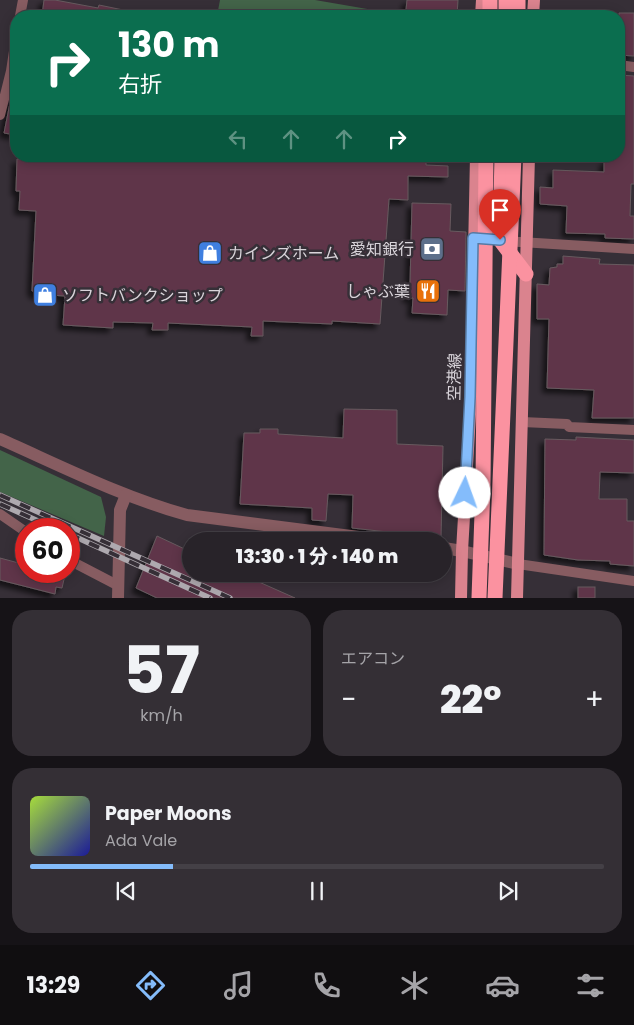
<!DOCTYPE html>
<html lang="ja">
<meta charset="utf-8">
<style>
body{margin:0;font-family:Poppins,"Noto Sans JP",sans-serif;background:#342f35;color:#f1f3f6;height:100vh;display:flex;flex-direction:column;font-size:19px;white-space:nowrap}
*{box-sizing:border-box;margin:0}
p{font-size:16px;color:#a5a4a8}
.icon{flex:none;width:28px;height:28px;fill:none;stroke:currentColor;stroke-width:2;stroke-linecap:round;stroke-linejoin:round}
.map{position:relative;height:598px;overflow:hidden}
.panel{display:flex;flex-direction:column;gap:12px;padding:12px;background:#161317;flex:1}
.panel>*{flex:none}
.hud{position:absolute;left:10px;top:10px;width:615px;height:152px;border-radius:20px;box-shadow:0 2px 12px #0003,0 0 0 1px #444046;background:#0b6e4f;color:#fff;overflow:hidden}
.speed{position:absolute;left:15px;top:518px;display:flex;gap:10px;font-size:25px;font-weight:700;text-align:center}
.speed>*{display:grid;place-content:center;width:65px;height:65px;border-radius:50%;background:#282329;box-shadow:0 2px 12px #0003,0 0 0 1px #444046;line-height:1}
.speed .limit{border:8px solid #d22;background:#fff;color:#111}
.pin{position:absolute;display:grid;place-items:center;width:42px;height:42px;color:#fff;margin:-51px -21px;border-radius:50% 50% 50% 0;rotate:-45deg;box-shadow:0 0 5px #0007}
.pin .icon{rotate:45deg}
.me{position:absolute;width:55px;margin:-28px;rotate:3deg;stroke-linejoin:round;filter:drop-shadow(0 0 4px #0008)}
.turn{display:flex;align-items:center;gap:18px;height:105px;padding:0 25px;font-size:22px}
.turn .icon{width:65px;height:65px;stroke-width:2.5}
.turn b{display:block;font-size:35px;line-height:42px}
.lanes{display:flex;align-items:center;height:48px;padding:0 25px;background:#0003;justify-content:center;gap:25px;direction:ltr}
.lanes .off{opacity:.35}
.big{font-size:38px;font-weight:800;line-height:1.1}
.panel .tile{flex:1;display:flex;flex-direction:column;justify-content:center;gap:8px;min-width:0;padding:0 18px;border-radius:20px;background:#342f35}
.panel .dial{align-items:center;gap:0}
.dial b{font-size:65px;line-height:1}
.song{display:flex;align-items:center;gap:15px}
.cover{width:60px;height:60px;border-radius:8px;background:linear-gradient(135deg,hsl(80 70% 55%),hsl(240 70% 35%))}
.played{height:5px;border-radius:2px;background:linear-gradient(90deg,#84bcfb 25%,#444046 25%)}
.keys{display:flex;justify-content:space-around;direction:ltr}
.heat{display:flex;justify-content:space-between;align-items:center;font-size:28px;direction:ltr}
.panel .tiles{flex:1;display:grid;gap:12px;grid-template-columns:1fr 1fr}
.tile:last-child{grid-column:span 2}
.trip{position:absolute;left:182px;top:532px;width:270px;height:50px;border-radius:25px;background:#282329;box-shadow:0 2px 12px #0003,0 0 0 1px #444046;font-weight:800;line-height:50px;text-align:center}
.tab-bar{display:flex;height:80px;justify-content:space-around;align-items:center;background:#100e10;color:#a5a4a8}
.tab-bar .icon{width:35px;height:35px}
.tab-bar .current{color:#84bcfb}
.tab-bar b{font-size:22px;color:#f1f3f6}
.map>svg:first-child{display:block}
.green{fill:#436449}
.building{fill:#5f3548;stroke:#675a5f;filter:url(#shadow)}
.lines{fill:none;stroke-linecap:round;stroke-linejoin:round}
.minor{stroke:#875c61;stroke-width:10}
.tertiary{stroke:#875c61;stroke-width:12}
.primary{stroke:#da838e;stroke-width:12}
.motorway{stroke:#fb92a0;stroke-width:15}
.rail-casing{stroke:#aea9af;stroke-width:5.5}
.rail{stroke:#362f37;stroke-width:4;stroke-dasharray:11;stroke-linecap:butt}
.motorway-bridge{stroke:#fb92a0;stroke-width:15}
.route-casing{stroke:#567aa3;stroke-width:12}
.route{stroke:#84bcfb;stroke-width:9}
.labels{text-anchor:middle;stroke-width:5;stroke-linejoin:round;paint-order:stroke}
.poi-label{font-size:16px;fill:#d9d4da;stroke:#362f37;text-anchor:end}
.street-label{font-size:16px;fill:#d9d4da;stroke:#362f37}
</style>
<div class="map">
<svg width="634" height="598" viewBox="0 0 634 598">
<defs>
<filter id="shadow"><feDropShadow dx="-4.5" dy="4.5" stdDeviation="2.5" flood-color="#0009"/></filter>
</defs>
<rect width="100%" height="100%" fill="#362f37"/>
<g class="green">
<polygon points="220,0 315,0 408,16 217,16"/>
<polygon points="0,450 101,497 106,517 104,536 0,492"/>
</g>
<g class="building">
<polygon points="44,0 55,0 98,8 99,5 128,11 128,16 42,16"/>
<polygon points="407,0 458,0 457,16 416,16 416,11 406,10"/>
<polygon points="619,13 634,13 634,56 619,55"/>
<polygon points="619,75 634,76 634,184 631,184 630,216 634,216 634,239 605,238 605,234 566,233 567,206 540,204 540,187 553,188 553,170 604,172 604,163 611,156 619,156"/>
<polygon points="11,98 16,98 16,135 4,133"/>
<polygon points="61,156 426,156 426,165 448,166 448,177 408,176 408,200 389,199 380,324 332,321 332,324 263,321 263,336 251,336 252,327 168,323 168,330 152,330 153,323 113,322 113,328 63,325 65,296 34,294 34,291 32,291 36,211 19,210 20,191 16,191 17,159 59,162"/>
<polygon points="412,203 451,204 450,231 466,232 465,291 448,290 447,315 412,313 413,298 407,298 408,284 410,285"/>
<polygon points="563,256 600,259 599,264 634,265 634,418 592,418 594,390 547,388 549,319 537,319 537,284 549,285 550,268 557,267 557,264 563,264"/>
<polygon points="344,409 397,410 397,444 443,446 441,538 352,528 353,495 328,494 326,521 312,520 312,508 240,504 244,433 260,433 260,429 278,429 278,434 343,438"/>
<polygon points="576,437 634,440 634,473 600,472 599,499 627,499 627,521 634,521 634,566 610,564 610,561 578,560 544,555 545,439 576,440"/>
<polygon points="157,536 191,552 191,574 241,574 295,598 157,598 136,588"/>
<polygon points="0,558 26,565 26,571 51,571 65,575 62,588 56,587 55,594 0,580"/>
<rect x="578" y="587" width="17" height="11"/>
</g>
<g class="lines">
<g class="minor">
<polyline points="20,16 23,0"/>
<polyline points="619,65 634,67"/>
<polyline points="0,115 11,71 16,38"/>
<polyline points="505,241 634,249"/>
<polyline points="522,422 567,424 569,427 634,430"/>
<polyline points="0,514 26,532"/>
<polyline points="69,560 119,586"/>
<polyline points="518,564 634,581"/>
</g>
<g class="tertiary">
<path d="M0 439C61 466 122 497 187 515L390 541"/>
<polyline points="444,548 462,551 518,564"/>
<polyline points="118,598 120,510 126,495"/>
</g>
<g class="primary">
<polyline points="481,16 482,0"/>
<polyline points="533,16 534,0"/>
<polyline points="461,598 462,551 471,397 476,156"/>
<polyline points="517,598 529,156"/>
</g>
<g class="motorway">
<polyline points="490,16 490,0"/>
<polyline points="506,16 506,0"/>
<polyline points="518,16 518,0"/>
<polyline points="502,156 500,240 526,274"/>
</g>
<defs>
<g id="rail">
<polyline points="0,495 230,598"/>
<polyline points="0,504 56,529"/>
<polyline points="69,534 210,598"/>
</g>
</defs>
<use href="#rail" class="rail-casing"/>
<use href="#rail" class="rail"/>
<g class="motorway-bridge">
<polyline points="479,598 483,485 486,156"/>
<polyline points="495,598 514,156"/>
</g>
</g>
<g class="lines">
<defs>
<polyline id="route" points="465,493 470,397 473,238 500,240"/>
</defs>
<use href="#route" class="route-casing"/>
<use href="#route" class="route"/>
</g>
<defs>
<symbol id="bank-square" viewBox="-11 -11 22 22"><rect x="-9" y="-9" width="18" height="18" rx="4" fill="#5c6f8a" stroke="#362f37"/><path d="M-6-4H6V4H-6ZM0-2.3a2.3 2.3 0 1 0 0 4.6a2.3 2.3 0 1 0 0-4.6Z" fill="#fff"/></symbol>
<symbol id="shop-square" viewBox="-11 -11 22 22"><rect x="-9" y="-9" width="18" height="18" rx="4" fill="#3f7fe0" stroke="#362f37"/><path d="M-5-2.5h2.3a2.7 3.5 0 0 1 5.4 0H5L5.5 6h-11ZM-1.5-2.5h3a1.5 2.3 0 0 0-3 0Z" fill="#fff"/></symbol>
<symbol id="restaurant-square" viewBox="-11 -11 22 22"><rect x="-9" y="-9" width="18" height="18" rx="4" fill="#e8710a" stroke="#362f37"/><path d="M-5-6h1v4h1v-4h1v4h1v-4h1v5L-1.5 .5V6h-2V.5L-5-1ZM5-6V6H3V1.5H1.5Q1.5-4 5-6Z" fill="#fff"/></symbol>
</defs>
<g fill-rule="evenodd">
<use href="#bank-square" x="418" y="235" width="28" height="28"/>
<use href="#shop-square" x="196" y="239" width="28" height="28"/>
<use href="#restaurant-square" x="414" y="277" width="28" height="28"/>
<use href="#shop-square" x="31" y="281" width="28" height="28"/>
</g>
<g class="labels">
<g class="poi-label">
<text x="414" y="255">愛知銀行</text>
<text x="228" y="259" text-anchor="start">カインズホーム</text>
<text x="410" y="297">しゃぶ葉</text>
<text x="62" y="301" text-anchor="start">ソフトバンクショップ</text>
</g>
<g class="street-label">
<text transform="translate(454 377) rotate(-89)" y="6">空港線</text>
</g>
</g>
</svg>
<div class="speed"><div class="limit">60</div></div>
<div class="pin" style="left:500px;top:240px;background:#d93025"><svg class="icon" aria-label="arrive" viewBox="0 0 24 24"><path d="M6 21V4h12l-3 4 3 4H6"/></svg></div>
<svg class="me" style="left:465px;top:493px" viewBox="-20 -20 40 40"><circle r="19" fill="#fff"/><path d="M0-13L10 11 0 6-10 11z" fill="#84bcfb"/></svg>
<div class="trip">13:30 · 1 分 · 140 m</div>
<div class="hud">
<div class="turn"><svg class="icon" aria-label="right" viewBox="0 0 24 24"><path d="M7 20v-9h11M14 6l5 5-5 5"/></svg><div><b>130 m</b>右折</div></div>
<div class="lanes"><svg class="icon off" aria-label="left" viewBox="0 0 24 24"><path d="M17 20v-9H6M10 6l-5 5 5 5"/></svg><svg class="icon off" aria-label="ahead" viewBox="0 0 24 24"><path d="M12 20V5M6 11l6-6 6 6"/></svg><svg class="icon off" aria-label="ahead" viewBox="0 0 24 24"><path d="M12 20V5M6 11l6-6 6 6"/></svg><svg class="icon" aria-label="right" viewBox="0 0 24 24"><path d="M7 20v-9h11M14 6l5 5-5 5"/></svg></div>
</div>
</div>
<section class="panel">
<div class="tiles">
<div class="tile dial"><b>57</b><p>km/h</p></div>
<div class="tile"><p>エアコン</p>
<div class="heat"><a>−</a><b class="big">22°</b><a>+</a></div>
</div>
<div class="tile">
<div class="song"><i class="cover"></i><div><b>Paper Moons</b><p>Ada Vale</p></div></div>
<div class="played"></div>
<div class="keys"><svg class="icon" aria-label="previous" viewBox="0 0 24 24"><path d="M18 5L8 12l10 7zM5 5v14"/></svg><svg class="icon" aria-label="pause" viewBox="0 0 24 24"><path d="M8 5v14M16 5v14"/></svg><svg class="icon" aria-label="next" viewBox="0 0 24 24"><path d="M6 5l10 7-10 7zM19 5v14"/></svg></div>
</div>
</div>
</section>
<nav class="tab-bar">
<b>13:29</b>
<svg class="icon current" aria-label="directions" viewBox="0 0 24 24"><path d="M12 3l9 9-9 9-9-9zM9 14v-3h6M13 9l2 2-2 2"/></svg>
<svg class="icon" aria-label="music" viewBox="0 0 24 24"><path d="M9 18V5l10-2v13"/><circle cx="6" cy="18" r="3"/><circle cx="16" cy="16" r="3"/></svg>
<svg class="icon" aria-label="phone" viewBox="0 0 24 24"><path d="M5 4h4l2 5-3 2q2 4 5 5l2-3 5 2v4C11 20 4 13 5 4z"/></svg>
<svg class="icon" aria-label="climate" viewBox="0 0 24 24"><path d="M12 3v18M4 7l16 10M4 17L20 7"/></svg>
<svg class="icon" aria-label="car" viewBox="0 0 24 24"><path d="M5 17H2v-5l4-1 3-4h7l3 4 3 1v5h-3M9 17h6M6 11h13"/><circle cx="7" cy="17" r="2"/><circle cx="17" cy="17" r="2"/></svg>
<svg class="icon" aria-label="filters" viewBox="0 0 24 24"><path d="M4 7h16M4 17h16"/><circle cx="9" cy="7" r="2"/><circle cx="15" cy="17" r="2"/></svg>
</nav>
